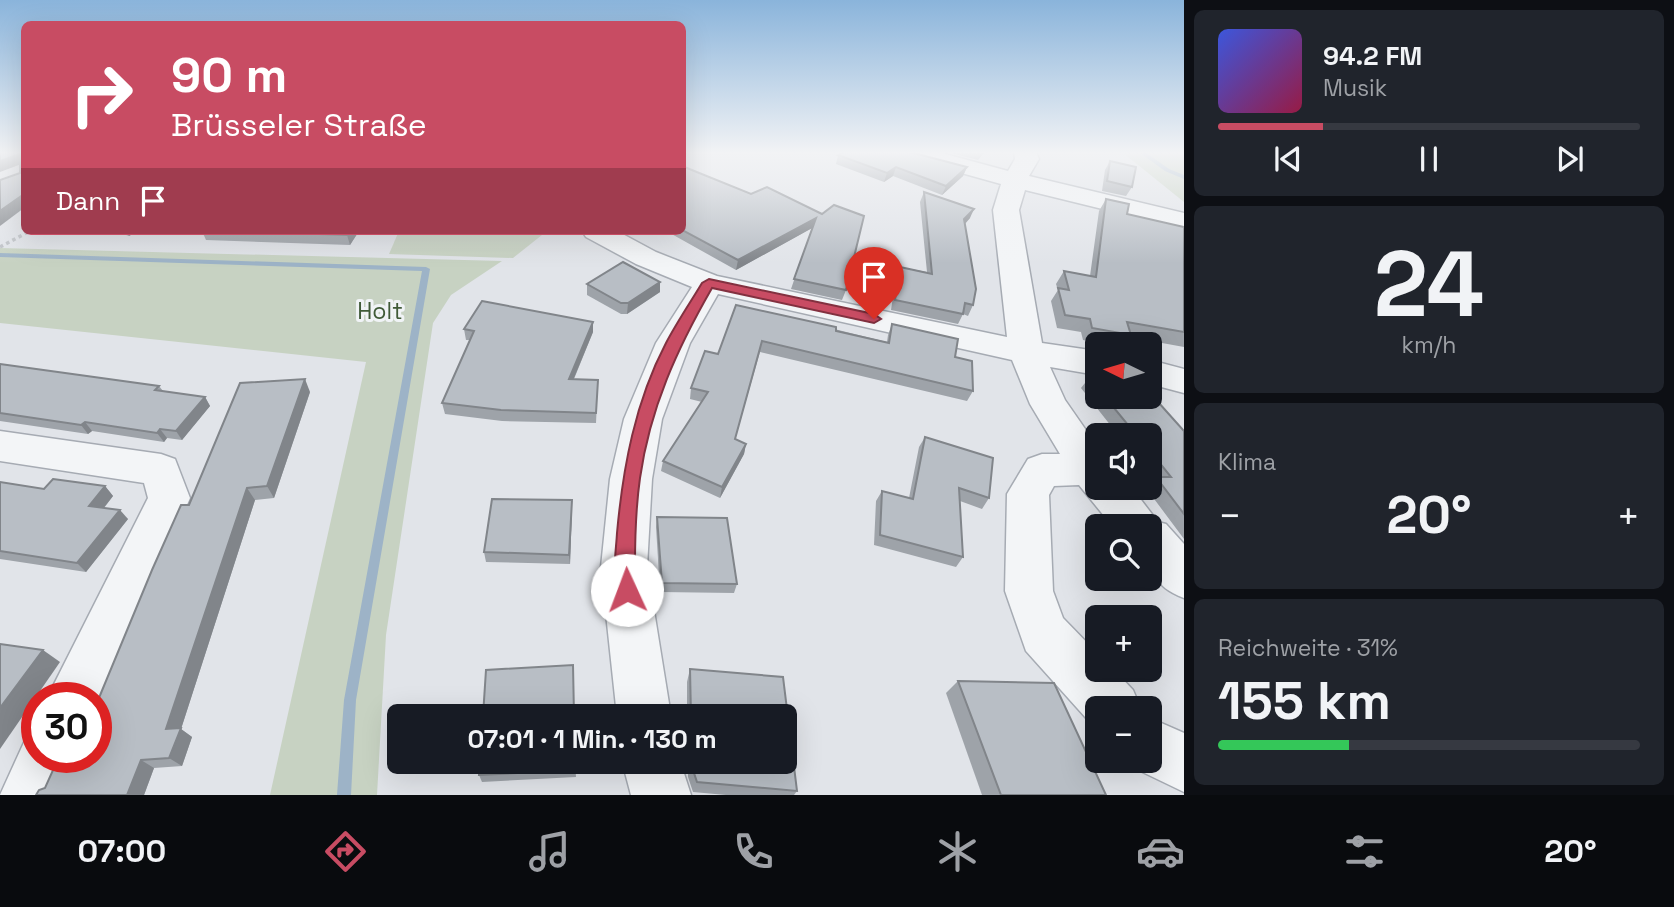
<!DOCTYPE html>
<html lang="de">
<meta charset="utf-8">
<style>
body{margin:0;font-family:"Space Grotesk",sans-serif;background:#20242c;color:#f1f3f6;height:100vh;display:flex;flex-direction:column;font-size:26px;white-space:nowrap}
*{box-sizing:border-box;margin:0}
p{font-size:23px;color:#9ea1a6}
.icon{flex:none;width:38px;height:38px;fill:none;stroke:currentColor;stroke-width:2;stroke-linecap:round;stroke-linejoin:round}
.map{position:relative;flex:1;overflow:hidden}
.sheet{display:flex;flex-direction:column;gap:10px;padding:10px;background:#0d0f14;width:490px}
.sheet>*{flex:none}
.banner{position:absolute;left:21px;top:21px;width:665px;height:214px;border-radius:10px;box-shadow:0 7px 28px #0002;background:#c84c63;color:#fff;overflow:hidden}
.needle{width:46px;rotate:275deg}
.fabs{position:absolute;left:1085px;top:332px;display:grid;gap:14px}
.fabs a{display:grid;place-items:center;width:77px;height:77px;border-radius:10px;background:#171b24;box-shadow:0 7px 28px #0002;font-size:35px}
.speed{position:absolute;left:21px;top:682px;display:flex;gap:14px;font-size:35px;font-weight:700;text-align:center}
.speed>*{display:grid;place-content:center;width:91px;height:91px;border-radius:50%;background:#171b24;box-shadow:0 7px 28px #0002;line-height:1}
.speed .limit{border:10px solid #d22;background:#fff;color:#111}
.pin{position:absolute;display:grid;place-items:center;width:60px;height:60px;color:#fff;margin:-72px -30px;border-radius:50% 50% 50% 0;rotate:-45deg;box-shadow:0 0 7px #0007}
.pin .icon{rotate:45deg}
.me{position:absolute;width:77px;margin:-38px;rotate:358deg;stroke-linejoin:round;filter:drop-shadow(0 0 5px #0008)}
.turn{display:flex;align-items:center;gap:24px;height:147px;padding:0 35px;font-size:32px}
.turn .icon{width:91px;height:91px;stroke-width:2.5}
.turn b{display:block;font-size:49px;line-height:60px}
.then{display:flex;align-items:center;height:66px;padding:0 35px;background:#0003;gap:14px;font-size:26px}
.big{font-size:52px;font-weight:800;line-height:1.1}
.sheet .tile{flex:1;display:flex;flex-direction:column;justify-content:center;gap:10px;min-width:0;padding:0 24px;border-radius:10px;background:#20242c}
.sheet .dial{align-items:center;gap:0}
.dial b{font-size:91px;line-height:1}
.song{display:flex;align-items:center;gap:21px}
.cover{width:84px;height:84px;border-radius:10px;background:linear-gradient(135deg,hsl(230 70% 55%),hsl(340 70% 35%))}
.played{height:7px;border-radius:4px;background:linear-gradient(90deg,#c84c63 25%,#363941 25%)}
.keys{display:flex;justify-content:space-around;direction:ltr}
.heat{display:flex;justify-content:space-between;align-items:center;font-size:38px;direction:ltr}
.charge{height:10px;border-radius:5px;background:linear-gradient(90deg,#34c759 31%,#363941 0)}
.trip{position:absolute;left:387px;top:704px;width:410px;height:70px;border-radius:10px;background:#171b24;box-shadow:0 7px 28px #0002;font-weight:800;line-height:70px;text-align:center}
.tab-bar{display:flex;height:112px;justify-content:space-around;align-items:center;background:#090b0e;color:#9ea1a6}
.tab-bar .icon{width:49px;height:49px}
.tab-bar .current{color:#c84c63}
.tab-bar b{font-size:32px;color:#f1f3f6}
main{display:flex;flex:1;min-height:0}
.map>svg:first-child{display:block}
.green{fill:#c7d2c2}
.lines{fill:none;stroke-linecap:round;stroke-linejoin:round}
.stream{fill:#9db3c7;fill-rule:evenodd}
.minor-casing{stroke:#a6abb3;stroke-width:3}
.path{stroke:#bbbfc4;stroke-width:3.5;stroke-dasharray:3.5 3.5;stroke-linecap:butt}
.minor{fill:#f3f5f7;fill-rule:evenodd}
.wall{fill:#9ea3a9}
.shaded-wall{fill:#81858a}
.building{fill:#b8bec5;stroke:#81858a;stroke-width:2}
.route{fill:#c84c63;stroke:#823140;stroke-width:2}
.labels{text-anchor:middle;stroke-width:6;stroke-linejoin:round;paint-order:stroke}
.park-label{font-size:23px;fill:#405b38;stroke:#f0f3f6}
</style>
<main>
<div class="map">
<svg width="1184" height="795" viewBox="0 0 1184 795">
<rect width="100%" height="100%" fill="#e1e4e9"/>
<g class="green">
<polygon points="1122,152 1184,152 1184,202"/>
<polygon points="399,231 547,231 513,258 389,254"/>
<polygon points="0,248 502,261 451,295 433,323 386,635 377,795 270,795 366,362 0,323"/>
</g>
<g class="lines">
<g class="stream">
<polygon points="1139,152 1145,152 1169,169 1184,175 1184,179 1165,171"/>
<polygon points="0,253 426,267 430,269 356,700 351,795 337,795 344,700 422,271 0,257"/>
</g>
<defs>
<g id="minor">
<path d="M901 152H938L1008 171 1015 159 1014 152H1036L1039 159 1029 176 1184 213V229L1025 190 1019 210 1042 343 1097 351V375L1050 367 1065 400 1097 446V488H1132L1158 522 1166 524 1184 544V598C1146 584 1150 562 1150 527H1113L1079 485 1054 486 1049 495 1053 591 1063 618 1097 653V670H1114L1133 690 1141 709H1097V729L1095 728 1026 651 1005 591 1007 494 1028 459 1042 454H1060L1030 404 1012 360 718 294 690 343 662 419 652 479 647 567 671 716H617L601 567 610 479 624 419 656 343 692 287 636 264 586 237 582 231H617L656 252 717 276 1007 337 993 210 1001 184 904 157Z"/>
<polygon points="1150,360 1184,369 1184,393 1150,384"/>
<polygon points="0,431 161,454 175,459 190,498 96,710 96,698 47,698 148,498 144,483 0,461"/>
<polygon points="1150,718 1184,733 1184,792 1130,766 1128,761 1150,761"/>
<polygon points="37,733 37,758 74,758 59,795 0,795 26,738"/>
<polygon points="622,761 680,761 691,795 631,795"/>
</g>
</defs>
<use href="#minor" class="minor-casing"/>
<polyline class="path" points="0,247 30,231"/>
<use href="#minor" class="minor"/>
</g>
<g class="wall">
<polygon points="947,152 985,152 978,160"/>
<polygon points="838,155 967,167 963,176 942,195 893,176 884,182 836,164"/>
<polygon points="1110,161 1132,187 1126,196 1102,191 1105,170"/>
<polygon points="682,166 751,194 822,214 846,290 842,300 791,289 812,228 736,270 668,232 662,235 655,231 682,231"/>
<polygon points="924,192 970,218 965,224 973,305 968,316 963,314 958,324 891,310 896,277 900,267 927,272 920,202"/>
<polygon points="1106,199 1127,214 1184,227 1184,347 1129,337 1124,345 1107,345 1083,340 1081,332 1057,328 1051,301 1058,290 1056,284 1064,271 1090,276 1099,211"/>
<polygon points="115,231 138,231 129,236"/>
<polygon points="202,231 359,231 350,245 206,240"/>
<polygon points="660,282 660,292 627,314 621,314 587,295 587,284"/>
<polygon points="736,305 887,342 888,335 892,324 955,357 973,391 967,401 760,352 735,439 746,444 744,454 720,498 661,471 663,461 702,402 690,399 691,388 718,354"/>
<polygon points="464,329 593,332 574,379 598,380 596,423 502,421 445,414 442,403 470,340 466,340"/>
<polygon points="0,364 159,386 163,391 205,397 210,406 182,440 167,438 164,442 92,431 88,434 0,421"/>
<polygon points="1097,377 1097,397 1150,397 1184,431 1184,539 1146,488 1150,488 1150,483 1154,479 1150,474 1150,436 1119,436 1081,388 1089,378"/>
<polygon points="310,392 274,498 255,500 181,729 192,737 182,766 154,768 144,795 36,795 45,788 74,758 189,505"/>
<polygon points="925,437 989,498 982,509 960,501 963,557 956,567 874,545 876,501 882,491 909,498 919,447"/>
<polygon points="0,482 44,489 105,486 113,496 104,508 128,519 86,572 0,559"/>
<polygon points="572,500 570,564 486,562 484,552"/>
<polygon points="657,517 737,584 734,593 660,592 656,527"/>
<polygon points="690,669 783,677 797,791 794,795 726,795 693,792 688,777 688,761 784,761 784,716 687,716 687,682"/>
<polygon points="958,681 1106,795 982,795 946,693"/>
<polygon points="575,761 576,777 482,782 479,775"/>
</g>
<g class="shaded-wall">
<polygon points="682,152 690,152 682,156"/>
<polygon points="20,154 24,163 0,172 0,161"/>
<polygon points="896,167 893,176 884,182 887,173"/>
<polygon points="967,167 963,176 942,195 946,186"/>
<polygon points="24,194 24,208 0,226 0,211"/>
<polygon points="974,209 970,218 960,229 964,219"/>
<polygon points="816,218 814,227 736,270 738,260"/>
<polygon points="126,231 138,231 129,236"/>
<polygon points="350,231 359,231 350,245 347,235"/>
<polygon points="660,282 660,292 627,314 628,303"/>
<polygon points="593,322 593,332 569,390 569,379"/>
<polygon points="305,379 310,392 274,498 267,486"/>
<polygon points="205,397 210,406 182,440 176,431"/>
<polygon points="85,422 92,431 88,434 81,425"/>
<polygon points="160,429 167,438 164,442 157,433"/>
<polygon points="746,444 744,454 720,498 722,487"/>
<polygon points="105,486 113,496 98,515 89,506"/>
<polygon points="247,488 255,500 181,729 192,737 182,766 169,758 166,729"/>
<polygon points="572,500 572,511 570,564 569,555"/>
<polygon points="120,510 128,519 86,572 77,563"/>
<polygon points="43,650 60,662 0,749 0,708"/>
<polygon points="141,760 154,768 144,795 127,795"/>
</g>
<g class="building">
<polygon points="0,152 24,152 24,194 0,211 0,180 20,173 20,154 0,161"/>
<polygon points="843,152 910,152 967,167 946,186 896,167 887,173 838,155"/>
<polygon points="1110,161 1136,167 1132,187 1107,181"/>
<polygon points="682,166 751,194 767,187 822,214 834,205 864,216 846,290 794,279 816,218 738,260 682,230"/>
<polygon points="924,192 974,209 964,219 976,289 973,305 965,303 963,314 895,300 900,267 932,274"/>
<polygon points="1106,199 1129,204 1127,214 1184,227 1184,332 1127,322 1131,335 1092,328 1090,319 1065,315 1058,288 1069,290 1064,271 1096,277"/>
<polygon points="235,231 350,231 347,235"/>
<polygon points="623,262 660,282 628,303 621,303 587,284"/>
<polygon points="482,301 593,322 569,379 598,380 596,413 501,410 442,403 474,331 464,329"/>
<polygon points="736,305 836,327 836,331 889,343 892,324 958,339 955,357 972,361 973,391 762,341 735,439 746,444 722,487 663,461 708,392 691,388 705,351 718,354"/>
<polygon points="0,364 159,386 155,390 205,397 176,431 160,429 157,433 85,422 81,425 0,413"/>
<polygon points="1097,377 1097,388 1089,378"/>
<polygon points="305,379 267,486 247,488 166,729 181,728 169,758 141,760 127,795 36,795 39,790 45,788 58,759 96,758 96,705 152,570 181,505 189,505 240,383"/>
<polygon points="1150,393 1184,431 1184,514 1156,477 1171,477 1150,451 1150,436 1137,436 1105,397 1150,397"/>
<polygon points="925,437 993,458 989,498 959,488 963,557 880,535 882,491 913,499"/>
<polygon points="53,479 105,486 89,506 120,510 77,563 0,551 0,482 44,489"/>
<polygon points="492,499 572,500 569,555 484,552"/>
<polygon points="657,517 727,518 737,584 662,583"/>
<polygon points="0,644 43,650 0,708"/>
<polygon points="573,665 574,716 483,716 486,670"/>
<polygon points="690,669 783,677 797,791 697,782 692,767 691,761 784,761 784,716 691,716"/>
<polygon points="958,681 1054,683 1106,795 1001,795"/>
<polygon points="480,761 575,761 575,770 479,775"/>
</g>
<linearGradient id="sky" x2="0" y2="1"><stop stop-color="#8ab4db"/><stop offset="0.58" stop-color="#f2f3f5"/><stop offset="1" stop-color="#f2f3f5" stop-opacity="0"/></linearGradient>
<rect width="1184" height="263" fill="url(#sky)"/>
<path class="route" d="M709 279 874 314 881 319 874 323 712 288C677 349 650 408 640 478 636 506 635 537 635 565 635 576 639 586 634 596L627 599 620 596C611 577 616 553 617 533 623 467 635 402 666 343 677 322 690 303 702 283Z"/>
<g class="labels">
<g class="park-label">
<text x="380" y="319">Holt</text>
</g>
</g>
</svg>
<div class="fabs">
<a><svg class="needle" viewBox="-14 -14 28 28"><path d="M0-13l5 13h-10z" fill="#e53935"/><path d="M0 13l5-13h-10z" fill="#9ea1a6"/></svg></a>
<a><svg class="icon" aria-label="sound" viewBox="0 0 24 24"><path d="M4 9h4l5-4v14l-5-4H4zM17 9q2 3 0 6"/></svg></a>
<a><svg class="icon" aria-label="search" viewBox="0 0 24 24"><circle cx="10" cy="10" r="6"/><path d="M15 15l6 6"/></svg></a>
<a>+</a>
<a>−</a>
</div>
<div class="speed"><div class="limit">30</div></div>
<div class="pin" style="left:874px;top:319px;background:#d93025"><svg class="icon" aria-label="arrive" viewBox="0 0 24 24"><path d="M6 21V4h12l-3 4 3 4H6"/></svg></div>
<svg class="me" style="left:627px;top:590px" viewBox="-20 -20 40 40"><circle r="19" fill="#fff"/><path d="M0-13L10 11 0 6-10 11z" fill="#c84c63"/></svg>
<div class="trip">07:01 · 1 Min. · 130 m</div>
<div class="banner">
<div class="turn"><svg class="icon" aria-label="right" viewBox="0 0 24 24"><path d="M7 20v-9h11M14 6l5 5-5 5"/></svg><div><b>90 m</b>Brüsseler Straße</div></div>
<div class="then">Dann<svg class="icon" aria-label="arrive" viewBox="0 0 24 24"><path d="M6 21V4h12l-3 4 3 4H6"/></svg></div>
</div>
</div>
<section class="sheet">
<div class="tile">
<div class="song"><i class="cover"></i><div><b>94.2 FM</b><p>Musik</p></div></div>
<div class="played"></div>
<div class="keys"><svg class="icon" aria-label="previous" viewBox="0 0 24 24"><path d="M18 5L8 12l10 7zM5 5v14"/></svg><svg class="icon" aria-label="pause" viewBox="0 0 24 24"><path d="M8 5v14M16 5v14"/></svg><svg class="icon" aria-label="next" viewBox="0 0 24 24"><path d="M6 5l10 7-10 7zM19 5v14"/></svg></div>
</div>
<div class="tile dial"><b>24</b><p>km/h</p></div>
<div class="tile"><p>Klima</p>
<div class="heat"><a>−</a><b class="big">20°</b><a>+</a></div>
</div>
<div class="tile"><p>Reichweite · 31%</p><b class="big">155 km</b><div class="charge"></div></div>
</section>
</main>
<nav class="tab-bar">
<b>07:00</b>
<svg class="icon current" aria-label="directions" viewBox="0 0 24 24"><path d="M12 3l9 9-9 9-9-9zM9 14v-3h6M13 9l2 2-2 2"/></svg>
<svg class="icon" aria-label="music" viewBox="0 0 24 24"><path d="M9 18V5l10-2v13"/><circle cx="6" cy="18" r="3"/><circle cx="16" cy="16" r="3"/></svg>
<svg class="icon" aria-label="phone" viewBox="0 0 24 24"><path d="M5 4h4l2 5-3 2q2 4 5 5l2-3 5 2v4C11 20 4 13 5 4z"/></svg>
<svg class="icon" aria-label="climate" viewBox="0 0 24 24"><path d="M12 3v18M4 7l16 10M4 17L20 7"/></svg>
<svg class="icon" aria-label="car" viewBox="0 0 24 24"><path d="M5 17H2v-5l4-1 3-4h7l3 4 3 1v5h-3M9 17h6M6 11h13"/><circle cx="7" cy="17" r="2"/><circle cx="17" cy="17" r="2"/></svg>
<svg class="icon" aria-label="filters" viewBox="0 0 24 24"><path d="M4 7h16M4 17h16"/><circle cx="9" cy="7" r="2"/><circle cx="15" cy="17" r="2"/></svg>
<b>20°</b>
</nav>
